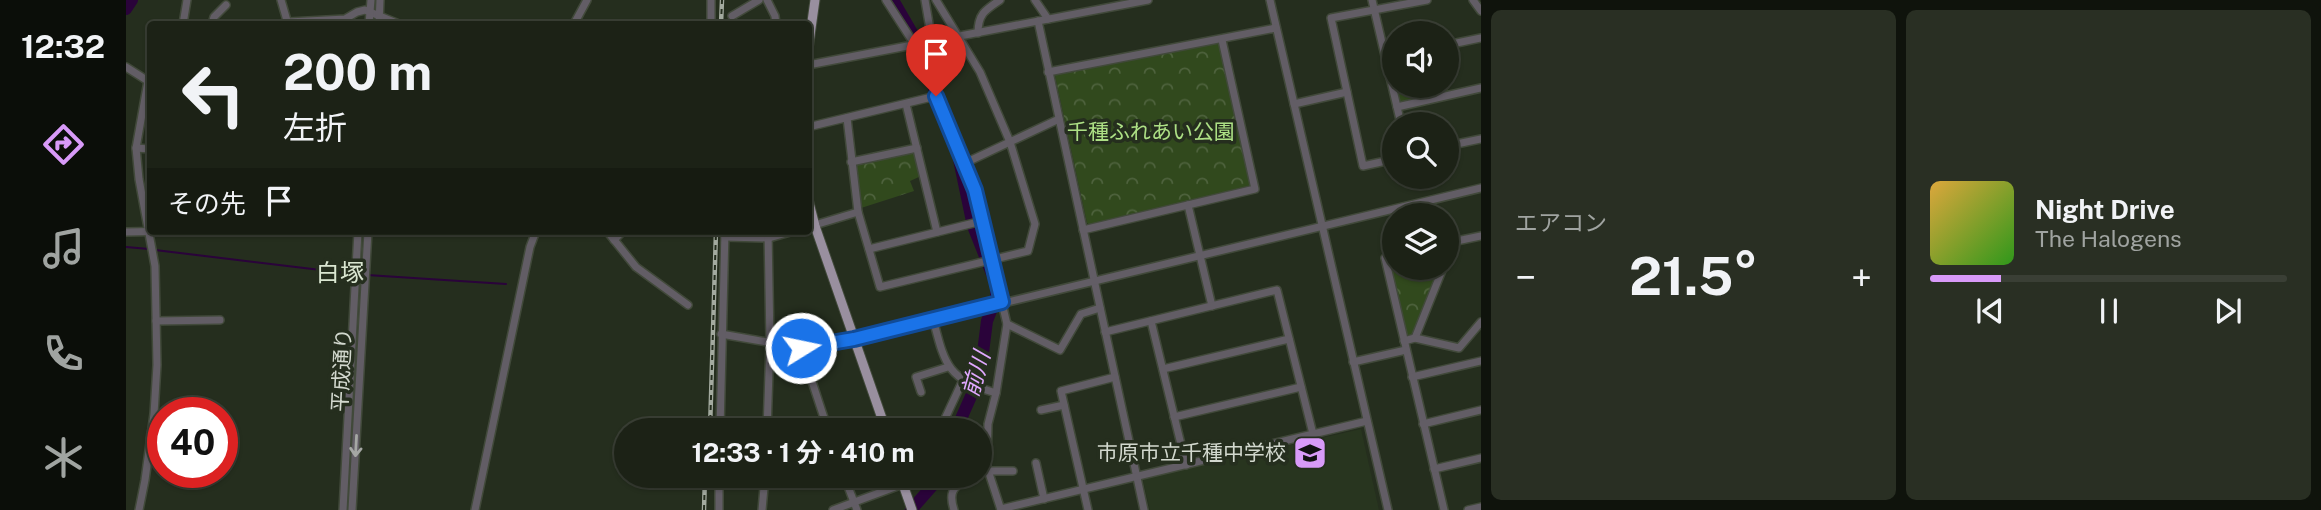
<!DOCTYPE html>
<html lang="ja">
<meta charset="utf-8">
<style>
body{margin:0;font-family:"Public Sans","Noto Sans JP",sans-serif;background:#292f23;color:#f1f3f6;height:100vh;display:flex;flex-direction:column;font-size:26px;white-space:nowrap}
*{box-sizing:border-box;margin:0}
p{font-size:23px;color:#a0a4a1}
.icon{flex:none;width:38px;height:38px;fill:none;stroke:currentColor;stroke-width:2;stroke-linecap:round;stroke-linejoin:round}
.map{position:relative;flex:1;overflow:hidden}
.panel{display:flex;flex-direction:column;gap:10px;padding:10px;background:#0f130c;width:840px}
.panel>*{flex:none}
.hud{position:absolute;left:21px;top:21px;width:665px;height:214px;border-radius:7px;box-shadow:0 2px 5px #0004,0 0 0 2px #3a3f35;background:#1c2216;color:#f1f3f6;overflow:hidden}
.buttons{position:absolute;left:1256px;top:21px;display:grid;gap:14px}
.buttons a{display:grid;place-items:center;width:77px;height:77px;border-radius:50%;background:#1c2216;box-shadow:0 2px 5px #0004,0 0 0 2px #3a3f35;font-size:35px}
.speed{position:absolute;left:21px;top:397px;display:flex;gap:14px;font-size:35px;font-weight:700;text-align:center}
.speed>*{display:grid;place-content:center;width:91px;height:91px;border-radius:50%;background:#1c2216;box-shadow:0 2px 5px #0004,0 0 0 2px #3a3f35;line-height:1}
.speed .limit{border:10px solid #d22;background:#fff;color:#111}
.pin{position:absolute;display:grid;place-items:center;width:60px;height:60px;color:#fff;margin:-72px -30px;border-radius:50% 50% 50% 0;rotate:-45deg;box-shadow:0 0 7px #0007}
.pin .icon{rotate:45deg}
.me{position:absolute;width:77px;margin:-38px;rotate:80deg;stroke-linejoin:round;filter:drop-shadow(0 0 5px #0008)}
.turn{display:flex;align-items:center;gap:24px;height:147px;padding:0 21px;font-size:32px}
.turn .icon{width:91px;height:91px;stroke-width:2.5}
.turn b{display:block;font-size:49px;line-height:60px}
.then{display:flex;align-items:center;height:66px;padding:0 21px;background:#0003;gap:14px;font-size:26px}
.big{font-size:52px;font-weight:700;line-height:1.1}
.panel .widget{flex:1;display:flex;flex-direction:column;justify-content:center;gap:10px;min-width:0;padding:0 24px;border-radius:10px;background:#292f23}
.song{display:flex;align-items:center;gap:21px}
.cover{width:84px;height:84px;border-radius:10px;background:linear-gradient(135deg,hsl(40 70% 55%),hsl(110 70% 35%))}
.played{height:7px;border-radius:4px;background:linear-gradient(90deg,#d89af8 20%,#3a3f35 20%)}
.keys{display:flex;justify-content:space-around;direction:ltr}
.heat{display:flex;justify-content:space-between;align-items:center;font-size:38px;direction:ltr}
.panel .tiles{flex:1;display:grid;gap:10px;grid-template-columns:repeat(2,1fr)}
.trip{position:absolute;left:488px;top:418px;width:378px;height:70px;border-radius:35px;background:#1c2216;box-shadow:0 2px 5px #0004,0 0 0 2px #3a3f35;font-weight:700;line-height:70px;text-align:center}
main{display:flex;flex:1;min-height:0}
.dock{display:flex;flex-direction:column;width:126px;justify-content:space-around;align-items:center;background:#0b0e09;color:#a0a4a1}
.dock .icon{width:49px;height:49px}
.dock .selected{color:#d89af8}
.dock b{font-size:32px;color:#f1f3f6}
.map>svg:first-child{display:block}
.built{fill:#28351f}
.park{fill:url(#park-crowns)}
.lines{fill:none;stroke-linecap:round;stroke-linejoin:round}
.stream{stroke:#2a033a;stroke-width:2}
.river{stroke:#2a033a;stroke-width:12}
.minor-casing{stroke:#41493a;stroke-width:10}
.major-casing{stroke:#41493a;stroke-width:11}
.minor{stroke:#625d65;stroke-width:7}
.major{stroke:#998f9f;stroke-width:9}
.rail-casing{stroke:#a3aa9f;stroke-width:4.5}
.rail{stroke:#252e1e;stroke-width:2;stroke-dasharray:5;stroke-linecap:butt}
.oneway{stroke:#a5a7a4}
.route-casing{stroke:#114b97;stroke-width:18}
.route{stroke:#1a73e8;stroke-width:12}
.labels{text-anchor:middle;stroke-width:7;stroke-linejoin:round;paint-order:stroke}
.park-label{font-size:21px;fill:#ade085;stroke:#252e1e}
.street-label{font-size:21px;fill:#d2d8ce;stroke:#252e1e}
.poi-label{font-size:21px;fill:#d2d8ce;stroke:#252e1e;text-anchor:end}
.water-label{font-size:23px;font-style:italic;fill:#e0a8fe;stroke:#252e1e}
.quarter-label{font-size:24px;fill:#dae6d1;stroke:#252e1e}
</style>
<main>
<nav class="dock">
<b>12:32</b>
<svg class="icon selected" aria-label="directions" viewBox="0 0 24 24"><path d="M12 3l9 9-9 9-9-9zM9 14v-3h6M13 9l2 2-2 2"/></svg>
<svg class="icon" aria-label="music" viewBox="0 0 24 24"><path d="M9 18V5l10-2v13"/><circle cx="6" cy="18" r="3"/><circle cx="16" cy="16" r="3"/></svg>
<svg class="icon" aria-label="phone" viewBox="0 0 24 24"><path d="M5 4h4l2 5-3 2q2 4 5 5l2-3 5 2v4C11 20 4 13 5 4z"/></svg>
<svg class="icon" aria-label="climate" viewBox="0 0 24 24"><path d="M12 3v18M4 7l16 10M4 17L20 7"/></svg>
</nav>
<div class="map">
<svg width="1355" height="510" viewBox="0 0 1355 510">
<defs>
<pattern id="park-crowns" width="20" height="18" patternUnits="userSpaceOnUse" patternTransform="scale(1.75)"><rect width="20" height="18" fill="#31491d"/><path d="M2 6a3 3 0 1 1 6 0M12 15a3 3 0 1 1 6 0" fill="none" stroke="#4e623d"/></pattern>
</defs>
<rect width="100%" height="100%" fill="#252e1e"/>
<polygon class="built" points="1235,429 1253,510 1024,510 1017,481 1019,478"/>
<g class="park">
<polygon points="1092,43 1094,45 1125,184 1123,186 964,225 961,223 929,76 930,73"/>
<polygon points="1270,86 1321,86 1322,91 1276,103 1274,101"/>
<polygon points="787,151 789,154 795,176 784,181 788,191 735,208 730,167 731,165"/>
<polygon points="1269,259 1269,268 1315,268 1288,334 1284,337 1281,335 1264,262"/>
</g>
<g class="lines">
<g class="stream">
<polyline points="0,247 23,249"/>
<polyline points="29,250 228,274"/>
<polyline points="241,275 380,284"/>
</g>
<g class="river">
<polyline points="767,0 789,38 815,107"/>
<polyline points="0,9 6,0"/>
<polyline points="830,430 854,376 861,321 870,298 870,284 847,226 831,150"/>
<polyline points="785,510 815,476"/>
</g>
<defs>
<g id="minor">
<polyline points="155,0 162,24"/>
<polyline points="641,0 649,16 650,24"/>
<polyline points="760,0 789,45"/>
<polyline points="799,0 806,41"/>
<polyline points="909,0 922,19"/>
<polyline points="1144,0 1262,510"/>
<polyline points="1246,0 1275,124"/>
<polyline points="1347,0 1355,11"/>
<polyline points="606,16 633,0"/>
<polyline points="912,21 1018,510"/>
<polyline points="163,22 219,19 231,12 239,10 273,24"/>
<polyline points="57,24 61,0"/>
<polyline points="86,24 88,17 100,5"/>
<polyline points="243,24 245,0"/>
<polyline points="253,24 254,0"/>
<polyline points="448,24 461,0"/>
<polyline points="585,24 585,0"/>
<path d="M852 33C852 14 859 10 874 0"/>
<polyline points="1321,45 1355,38"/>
<polyline points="682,65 1022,0"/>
<polyline points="0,67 22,81"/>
<polyline points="922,72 1150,28"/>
<polyline points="780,104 811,232"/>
<polyline points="1168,104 1221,92"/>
<polyline points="1271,107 1355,88"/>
<polyline points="721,118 732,212 754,287 902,251 909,224 884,142 854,72 810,0"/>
<polyline points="682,127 810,96 849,190 881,324 870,393 862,424 861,467 875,510"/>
<polyline points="1321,146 1355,139"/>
<polyline points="10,148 24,149"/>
<polyline points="1269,159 1237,166 1205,18 1301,0"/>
<polyline points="725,162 791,148"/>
<polyline points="839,163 933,119"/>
<polyline points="1062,205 1086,306"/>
<polyline points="682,227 732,212"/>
<polyline points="957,230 1129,189 1096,40"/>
<polyline points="481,231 510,267 562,305"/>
<polyline points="0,232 51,231"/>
<polyline points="599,237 643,238 668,231"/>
<polyline points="488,240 497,231"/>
<polyline points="1321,243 1355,236"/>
<polyline points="743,249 856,221"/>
<polyline points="1269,256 1259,258 1318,510"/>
<path d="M807 319C819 365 821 379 870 393"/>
<polyline points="30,321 94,320"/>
<polyline points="1025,321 1060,465"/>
<polyline points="881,324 934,350 955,314 974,308"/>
<polyline points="979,332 1151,290 1187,434"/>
<polyline points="595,334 675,348 728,339 1355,188"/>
<polyline points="1289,338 1317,268"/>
<polyline points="1278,341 1289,338 1333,348 1355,322"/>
<polyline points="675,348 702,430"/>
<polyline points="1227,362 1280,350"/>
<polyline points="1037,369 1163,339"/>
<polyline points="1286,377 1355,361"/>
<polyline points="795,392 790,377 822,367"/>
<polyline points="915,410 938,405"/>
<polyline points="1048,417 1175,387"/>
<polyline points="1297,424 1355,410"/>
<polyline points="816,425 837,380"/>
<polyline points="594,430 599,231"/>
<polyline points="641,430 644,343 642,231"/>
<polyline points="910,463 918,499"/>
<polyline points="1308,469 1355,458"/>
<polyline points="863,471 887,471"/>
<polyline points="718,476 731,510"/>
<polyline points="875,509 1241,421"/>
<polyline points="13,510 19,480 28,414 31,365 29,266 13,179 10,148 22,81 24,78"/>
<polyline points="217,510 232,231"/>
<polyline points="226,510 242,231"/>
<polyline points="349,510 404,247 410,231"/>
<polyline points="593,510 593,476"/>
<polyline points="636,510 639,476"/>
<polyline points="707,510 777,484"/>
<path d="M828 510C822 491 828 488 841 476"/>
<polyline points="962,510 935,391 989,377"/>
<polyline points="1342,510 1355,507"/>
</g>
<g id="major">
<polyline points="682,50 689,0"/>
<polyline points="682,199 689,226 760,430"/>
<polyline points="774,476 786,510"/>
</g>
</defs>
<use href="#minor" class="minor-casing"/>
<use href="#major" class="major-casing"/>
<use href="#minor" class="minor"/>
<use href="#major" class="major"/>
<defs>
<g id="rail">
<polyline points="595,24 596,0"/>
<polyline points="584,430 590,231"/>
<polyline points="578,510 579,476"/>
</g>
</defs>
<use href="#rail" class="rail-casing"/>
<use href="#rail" class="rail"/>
</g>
<defs><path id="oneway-shaft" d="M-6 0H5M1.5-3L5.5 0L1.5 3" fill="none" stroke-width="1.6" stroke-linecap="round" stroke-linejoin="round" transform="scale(1.75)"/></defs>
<use class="oneway" href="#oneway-shaft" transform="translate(230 446) rotate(93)"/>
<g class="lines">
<defs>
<polyline id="route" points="675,348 728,339 876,302 849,190 810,96"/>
</defs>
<use href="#route" class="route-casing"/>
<use href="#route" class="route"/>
</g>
<defs>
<symbol id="school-square" viewBox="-11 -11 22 22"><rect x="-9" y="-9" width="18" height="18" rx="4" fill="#d89af8" stroke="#252e1e"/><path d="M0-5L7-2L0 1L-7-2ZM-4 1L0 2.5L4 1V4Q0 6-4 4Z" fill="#111"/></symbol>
</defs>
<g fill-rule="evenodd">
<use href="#school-square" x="1165" y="434" width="38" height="38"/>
</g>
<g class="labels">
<g class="park-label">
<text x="1025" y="139">千種ふれあい公園</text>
</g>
<g class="street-label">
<text transform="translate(216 370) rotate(-87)" y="7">平成通り</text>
</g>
<g class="poi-label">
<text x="1160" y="460">市原市立千種中学校</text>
</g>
<g class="water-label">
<text transform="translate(850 374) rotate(-74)" y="8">前川</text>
</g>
<g class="quarter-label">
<text x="214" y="281">白塚</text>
</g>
</g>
</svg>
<div class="buttons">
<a><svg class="icon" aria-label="sound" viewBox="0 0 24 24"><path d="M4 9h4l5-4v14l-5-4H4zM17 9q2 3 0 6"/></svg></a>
<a><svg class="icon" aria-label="search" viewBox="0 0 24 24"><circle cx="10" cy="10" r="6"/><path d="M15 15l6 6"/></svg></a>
<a><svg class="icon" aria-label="layers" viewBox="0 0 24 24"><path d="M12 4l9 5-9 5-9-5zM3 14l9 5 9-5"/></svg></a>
</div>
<div class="speed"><div class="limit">40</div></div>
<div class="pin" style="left:810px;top:96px;background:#d93025"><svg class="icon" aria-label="arrive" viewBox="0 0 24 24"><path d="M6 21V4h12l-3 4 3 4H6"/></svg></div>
<svg class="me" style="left:675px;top:348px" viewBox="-20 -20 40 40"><circle r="17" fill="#1a73e8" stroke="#fff" stroke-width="3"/><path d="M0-11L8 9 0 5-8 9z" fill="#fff"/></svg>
<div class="trip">12:33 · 1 分 · 410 m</div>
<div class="hud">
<div class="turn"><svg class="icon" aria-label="left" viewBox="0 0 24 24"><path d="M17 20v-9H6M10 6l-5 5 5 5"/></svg><div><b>200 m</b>左折</div></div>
<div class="then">その先<svg class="icon" aria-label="arrive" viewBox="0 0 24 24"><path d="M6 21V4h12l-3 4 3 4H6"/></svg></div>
</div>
</div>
<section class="panel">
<div class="tiles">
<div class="widget"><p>エアコン</p>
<div class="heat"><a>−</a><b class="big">21.5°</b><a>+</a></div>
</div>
<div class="widget">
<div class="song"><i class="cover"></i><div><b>Night Drive</b><p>The Halogens</p></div></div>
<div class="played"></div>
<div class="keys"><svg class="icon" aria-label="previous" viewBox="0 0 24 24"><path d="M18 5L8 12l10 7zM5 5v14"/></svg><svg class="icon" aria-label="pause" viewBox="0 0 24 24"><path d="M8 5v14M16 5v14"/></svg><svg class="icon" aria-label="next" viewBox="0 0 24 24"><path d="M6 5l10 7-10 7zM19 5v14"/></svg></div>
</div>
</div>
</section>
</main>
